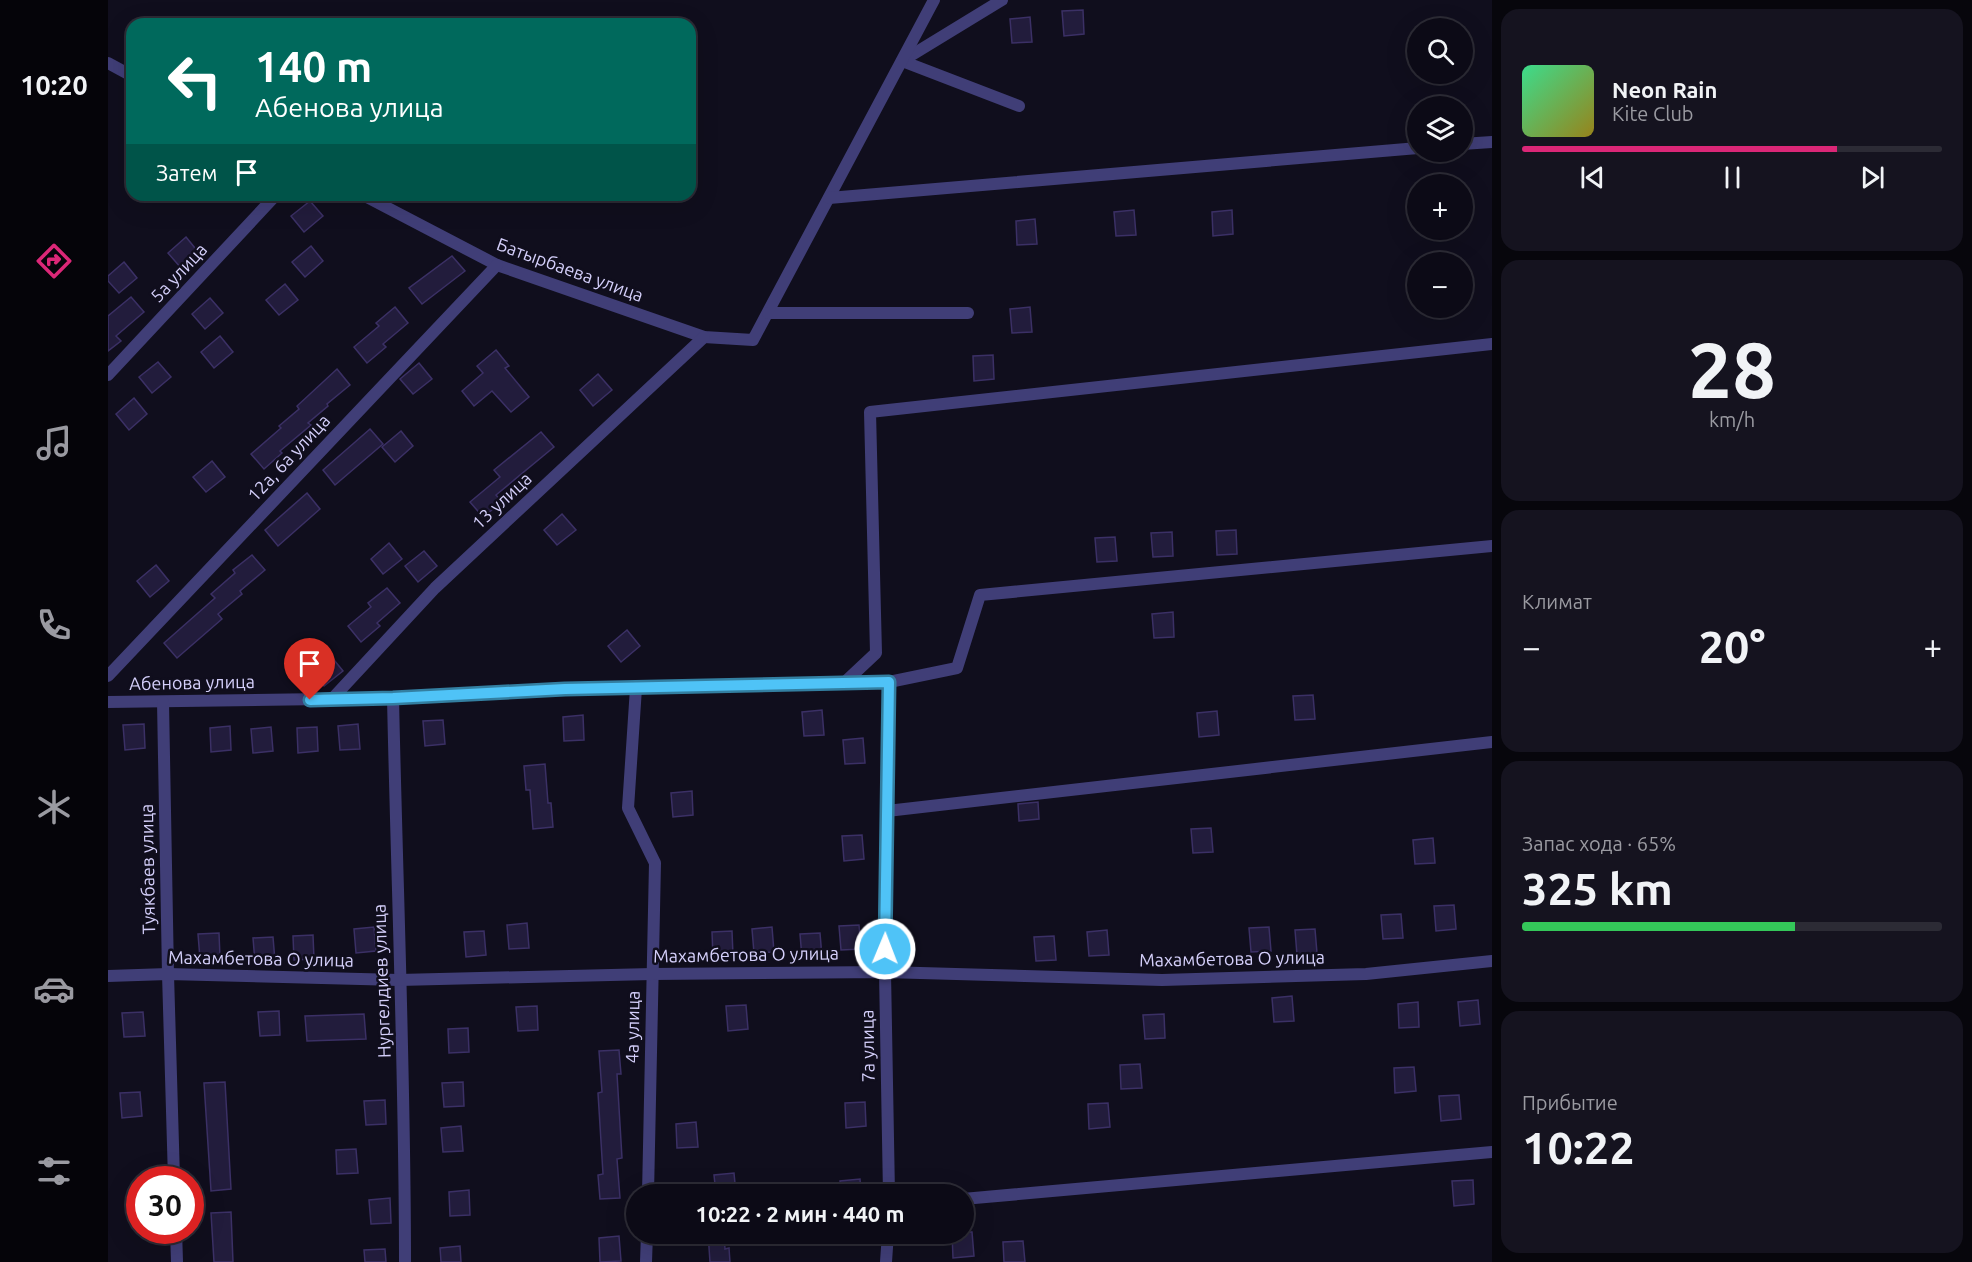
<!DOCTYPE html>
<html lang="ru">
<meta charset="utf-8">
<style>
body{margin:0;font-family:Ubuntu,sans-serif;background:#15131f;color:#f1f3f6;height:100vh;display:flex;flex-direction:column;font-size:22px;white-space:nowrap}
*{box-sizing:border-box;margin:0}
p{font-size:20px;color:#9a9aa1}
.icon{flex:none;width:33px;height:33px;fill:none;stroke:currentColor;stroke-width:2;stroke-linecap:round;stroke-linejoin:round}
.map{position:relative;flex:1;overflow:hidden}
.side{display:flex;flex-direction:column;gap:9px;padding:9px;background:#07060c;width:480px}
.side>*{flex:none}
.hud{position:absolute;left:18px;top:18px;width:570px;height:183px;border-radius:18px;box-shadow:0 6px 24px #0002,0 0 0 2px #2c2b35;background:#00695c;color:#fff;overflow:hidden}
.controls{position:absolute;left:1299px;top:18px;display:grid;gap:12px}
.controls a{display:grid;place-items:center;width:66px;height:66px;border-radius:50%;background:#0c0a16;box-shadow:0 6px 24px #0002,0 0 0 2px #2c2b35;font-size:30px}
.speed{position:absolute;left:18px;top:1166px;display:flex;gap:12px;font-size:30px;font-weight:700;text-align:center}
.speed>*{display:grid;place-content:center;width:78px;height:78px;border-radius:50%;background:#0c0a16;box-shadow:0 6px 24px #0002,0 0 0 2px #2c2b35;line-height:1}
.speed .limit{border:9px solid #d22;background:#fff;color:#111}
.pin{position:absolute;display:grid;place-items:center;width:51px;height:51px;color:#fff;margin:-62px -26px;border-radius:50% 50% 50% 0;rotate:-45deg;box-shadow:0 0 6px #0007}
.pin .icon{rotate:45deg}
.me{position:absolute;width:66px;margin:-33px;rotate:1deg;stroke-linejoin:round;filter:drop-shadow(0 0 4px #0008)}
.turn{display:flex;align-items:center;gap:21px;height:126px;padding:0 30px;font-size:27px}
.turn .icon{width:78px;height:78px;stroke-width:2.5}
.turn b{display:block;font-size:42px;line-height:51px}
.then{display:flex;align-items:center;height:57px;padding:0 30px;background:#0003;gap:12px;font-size:22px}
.big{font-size:45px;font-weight:700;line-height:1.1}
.side .tile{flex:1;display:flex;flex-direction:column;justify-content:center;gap:9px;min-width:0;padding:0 21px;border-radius:18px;background:#15131f}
.side .dial{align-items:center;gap:0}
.dial b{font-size:78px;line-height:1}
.song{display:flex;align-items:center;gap:18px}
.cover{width:72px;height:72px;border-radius:9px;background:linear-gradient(135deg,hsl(150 70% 55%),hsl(50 70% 35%))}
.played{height:6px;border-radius:3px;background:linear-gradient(90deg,#db2777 75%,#2c2b35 75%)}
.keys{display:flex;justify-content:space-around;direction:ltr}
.heat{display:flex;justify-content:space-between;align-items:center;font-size:33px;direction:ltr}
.charge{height:9px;border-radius:4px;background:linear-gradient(90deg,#34c759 65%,#2c2b35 0)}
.trip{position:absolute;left:518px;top:1184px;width:348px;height:60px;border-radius:30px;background:#0c0a16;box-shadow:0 6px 24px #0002,0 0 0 2px #2c2b35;font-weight:700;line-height:60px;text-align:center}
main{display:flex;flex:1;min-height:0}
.dock{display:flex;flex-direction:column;width:108px;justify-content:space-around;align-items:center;background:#050409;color:#9a9aa1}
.dock .icon{width:42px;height:42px}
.dock .on{color:#db2777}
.dock b{font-size:27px;color:#f1f3f6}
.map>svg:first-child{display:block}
.building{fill:#221c3c;stroke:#3b3065;stroke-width:1.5}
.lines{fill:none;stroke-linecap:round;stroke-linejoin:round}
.minor{stroke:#403e77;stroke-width:12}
.route-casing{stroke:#337fa1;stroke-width:15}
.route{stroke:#4fc3f7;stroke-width:10}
.labels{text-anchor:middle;stroke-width:5;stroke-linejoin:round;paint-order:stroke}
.street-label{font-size:18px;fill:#d4cffa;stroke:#100e1d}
</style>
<main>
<nav class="dock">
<b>10:20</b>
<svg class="icon on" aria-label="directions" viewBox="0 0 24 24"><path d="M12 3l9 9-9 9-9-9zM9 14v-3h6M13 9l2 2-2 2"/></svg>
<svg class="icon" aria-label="music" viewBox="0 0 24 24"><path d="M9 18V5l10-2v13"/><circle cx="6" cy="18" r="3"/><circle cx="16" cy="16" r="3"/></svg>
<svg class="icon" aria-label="phone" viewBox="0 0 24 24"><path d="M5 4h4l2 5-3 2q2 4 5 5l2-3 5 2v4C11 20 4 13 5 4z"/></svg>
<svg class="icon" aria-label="climate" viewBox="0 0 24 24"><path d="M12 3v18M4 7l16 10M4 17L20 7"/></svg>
<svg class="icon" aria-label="car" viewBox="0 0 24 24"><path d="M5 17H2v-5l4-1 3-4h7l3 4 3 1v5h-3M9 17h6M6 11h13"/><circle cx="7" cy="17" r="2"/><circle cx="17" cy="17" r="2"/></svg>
<svg class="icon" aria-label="filters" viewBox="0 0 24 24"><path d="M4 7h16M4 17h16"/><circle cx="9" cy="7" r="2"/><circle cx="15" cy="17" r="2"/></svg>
</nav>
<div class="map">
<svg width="1384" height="1262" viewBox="0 0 1384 1262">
<rect width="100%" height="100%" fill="#100e1d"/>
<g class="building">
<polygon points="975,10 976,34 956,36 954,11"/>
<polygon points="922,17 924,42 904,43 902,19"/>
<polygon points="202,201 215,216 196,232 183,216"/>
<polygon points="1026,210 1028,235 1008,236 1006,212"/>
<polygon points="1124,210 1125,234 1105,236 1104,212"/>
<polygon points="927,219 929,244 909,245 908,221"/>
<polygon points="78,237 91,253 73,268 60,253"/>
<polygon points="203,246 215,261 197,277 184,262"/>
<polygon points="344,256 357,271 314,304 301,288"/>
<polygon points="16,262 29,278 11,293 0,281 0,276"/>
<polygon points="177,284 190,300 171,315 158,300"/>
<polygon points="23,297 36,312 8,336 13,341 0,351 0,316"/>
<polygon points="102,298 115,313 97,329 84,314"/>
<polygon points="287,307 300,323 275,344 278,347 259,363 246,347 271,326 268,323"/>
<polygon points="922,307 924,332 904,333 902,309"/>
<polygon points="112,336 125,352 106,368 93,352"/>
<polygon points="388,350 401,366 397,368 421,397 403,412 384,391 366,406 354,391 375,373 369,366"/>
<polygon points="885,355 886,379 866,381 865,356"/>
<polygon points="50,362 63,377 44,393 31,377"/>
<polygon points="311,363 324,379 305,394 292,379"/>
<polygon points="229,369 242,385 219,404 220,406 200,423 203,425 172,451 174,453 156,469 143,454 173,428 171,426 191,409 189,406"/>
<polygon points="490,374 504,390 485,406 472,390"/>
<polygon points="26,398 39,414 21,430 8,414"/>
<polygon points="262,429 275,444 227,485 215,470"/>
<polygon points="293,431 305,446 287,462 274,447"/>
<polygon points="433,432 446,447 388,495 394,502 375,517 362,502 392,477 386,470"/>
<polygon points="104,461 117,477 98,492 85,477"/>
<polygon points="199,493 212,509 170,546 157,530"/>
<polygon points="454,514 468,530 449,545 436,530"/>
<polygon points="1128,530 1129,554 1109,555 1108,531"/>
<polygon points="1064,532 1065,556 1045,557 1043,533"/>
<polygon points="1007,537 1009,561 989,562 987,538"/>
<polygon points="281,543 294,559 275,574 263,559"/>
<polygon points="316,551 329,566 310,582 297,566"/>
<polygon points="144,555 157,570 132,591 134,594 110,614 114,619 69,658 56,643 107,598 103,594 127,573 125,570"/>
<polygon points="48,565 61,581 42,597 29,581"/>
<polygon points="279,588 292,603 269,623 272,626 253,642 240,626 263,607 260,603"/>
<polygon points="1065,612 1066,637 1046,638 1044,614"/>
<polygon points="519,630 532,646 513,662 500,646"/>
<polygon points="222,655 235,671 216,686 203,671"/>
<polygon points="1205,695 1207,719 1187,720 1185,696"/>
<polygon points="714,710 716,735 696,736 694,712"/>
<polygon points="1109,711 1111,735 1091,737 1089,713"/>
<polygon points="475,715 476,740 456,741 455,717"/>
<polygon points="335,720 337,744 317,746 315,721"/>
<polygon points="36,724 37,748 17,750 15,725"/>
<polygon points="250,724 252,749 232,750 230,726"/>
<polygon points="122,726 123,750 103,752 102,728"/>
<polygon points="163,727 165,751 145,753 143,729"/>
<polygon points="209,727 210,751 190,753 189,728"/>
<polygon points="755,738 757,763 737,764 735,740"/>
<polygon points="437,764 440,803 443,803 445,827 425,829 422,790 418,790 416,766"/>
<polygon points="584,791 585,815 565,817 563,793"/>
<polygon points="930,802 931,819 911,821 910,804"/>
<polygon points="1103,828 1105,852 1085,853 1083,829"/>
<polygon points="754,835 756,859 736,861 734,836"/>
<polygon points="1325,838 1327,863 1307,864 1305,840"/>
<polygon points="1346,905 1348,929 1328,931 1326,906"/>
<polygon points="1293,914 1295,938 1275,939 1273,915"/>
<polygon points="419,923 421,948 401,949 399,925"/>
<polygon points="751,925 753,949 733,950 731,926"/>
<polygon points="266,927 268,951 248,953 246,929"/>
<polygon points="664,927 666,952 646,953 644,929"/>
<polygon points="1161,927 1163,951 1143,952 1141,928"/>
<polygon points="1207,929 1209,953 1189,955 1187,930"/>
<polygon points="999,930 1001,955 981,956 979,932"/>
<polygon points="376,931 378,955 358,957 356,932"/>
<polygon points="624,931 625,955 605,957 604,932"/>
<polygon points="111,933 112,957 92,959 90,934"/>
<polygon points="712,933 714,957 694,958 692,934"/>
<polygon points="205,935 206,959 186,960 185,936"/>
<polygon points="946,936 948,960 928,961 926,937"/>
<polygon points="165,937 167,961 147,962 145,938"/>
<polygon points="1184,996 1186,1021 1166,1022 1164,998"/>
<polygon points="1370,1000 1372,1024 1352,1026 1350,1002"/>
<polygon points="1310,1002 1311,1027 1291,1028 1290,1004"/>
<polygon points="638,1005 640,1029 620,1031 618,1006"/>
<polygon points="429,1006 430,1030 410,1031 408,1007"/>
<polygon points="171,1011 172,1035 152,1036 150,1012"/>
<polygon points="35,1012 37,1036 16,1037 14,1013"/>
<polygon points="256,1014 258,1039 199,1041 197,1016"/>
<polygon points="1056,1014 1057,1038 1037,1039 1035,1015"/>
<polygon points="360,1028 361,1052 341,1053 340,1029"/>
<polygon points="511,1050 513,1074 509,1074 514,1158 509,1159 512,1198 492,1199 490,1175 495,1174 490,1093 494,1092 491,1051"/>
<polygon points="1032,1064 1034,1088 1013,1089 1012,1065"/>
<polygon points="1306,1067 1308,1091 1287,1093 1286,1068"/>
<polygon points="117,1082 123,1189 103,1191 96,1083"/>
<polygon points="355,1082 356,1106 336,1107 334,1083"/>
<polygon points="32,1092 34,1116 14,1118 12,1093"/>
<polygon points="1351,1095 1353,1119 1333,1121 1331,1096"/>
<polygon points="277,1100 278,1124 258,1125 256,1101"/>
<polygon points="757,1102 758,1126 738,1128 737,1103"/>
<polygon points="1000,1103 1002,1127 981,1129 980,1104"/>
<polygon points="588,1122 590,1147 569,1148 568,1124"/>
<polygon points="353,1126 355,1151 335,1152 333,1128"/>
<polygon points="248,1149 250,1173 229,1174 228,1150"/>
<polygon points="626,1173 628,1194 608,1194 606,1175"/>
<polygon points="752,1179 753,1194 733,1194 732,1181"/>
<polygon points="1365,1180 1366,1204 1346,1206 1344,1181"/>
<polygon points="361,1190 362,1215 342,1216 341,1192"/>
<polygon points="282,1198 283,1223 263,1224 261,1200"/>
<polygon points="123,1212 125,1262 106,1262 103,1213"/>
<polygon points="855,1232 864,1232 866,1256 845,1258 844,1233"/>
<polygon points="600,1233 616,1233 617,1249 621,1248 622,1262 602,1262"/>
<polygon points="511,1236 513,1261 492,1262 491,1238"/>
<polygon points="915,1241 917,1262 896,1262 895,1242"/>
<polygon points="352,1246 353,1262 333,1262 332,1248"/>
<polygon points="277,1249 278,1262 257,1262 256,1250"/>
</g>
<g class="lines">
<g class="minor">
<polyline points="894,0 794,61 911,106"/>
<polyline points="0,63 24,76"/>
<polyline points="1354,144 1384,142"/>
<polyline points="255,195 389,265 596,337 645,340 826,0"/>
<polyline points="721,198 1310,148"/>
<polyline points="660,313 860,313"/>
<polyline points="0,375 168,195"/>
<polyline points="0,676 389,265"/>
<polyline points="736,683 768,653 762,412 1384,344"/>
<polyline points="528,688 520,808 547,863 540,1194"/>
<path d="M285 698C289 886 297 1074 297 1262"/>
<polyline points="224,699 327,588 596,337"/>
<polyline points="0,702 285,698 457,689 781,682 849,668 872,595 1384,546"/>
<polyline points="55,702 60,974 66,1179"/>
<polyline points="779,811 1384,742"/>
<polyline points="0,976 60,974 291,980 544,974 777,972 1054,980 1258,974 1384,961"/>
<polyline points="781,1194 777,972 781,682"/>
<polyline points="855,1199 1384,1152"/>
<polyline points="68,1230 69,1262"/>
<polyline points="538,1262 539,1233"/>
<polyline points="778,1262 780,1233"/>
</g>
</g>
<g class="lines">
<defs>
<polyline id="route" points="202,700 285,698 457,689 781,682 777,949"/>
</defs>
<use href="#route" class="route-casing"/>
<use href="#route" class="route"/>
</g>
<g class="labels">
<g class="street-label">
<text transform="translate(462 270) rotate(20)" y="6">Батырбаева улица</text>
<text transform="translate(71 273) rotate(-47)" y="6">5а улица</text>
<text transform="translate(181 458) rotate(-47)" y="6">12а, 6а улица</text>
<text transform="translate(394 501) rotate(-43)" y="6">13 улица</text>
<text transform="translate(84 683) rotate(-1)" y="6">Абенова улица</text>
<text transform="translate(40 869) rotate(-91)" y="6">Туякбаев улица</text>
<text transform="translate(638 955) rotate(-1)" y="6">Махамбетова О улица</text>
<text transform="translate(153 959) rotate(1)" y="6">Махамбетова О улица</text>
<text transform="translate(1124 959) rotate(-1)" y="6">Махамбетова О улица</text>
<text transform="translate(274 981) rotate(-92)" y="6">Нургелдиев улица</text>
<text transform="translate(525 1027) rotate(-89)" y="6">4а улица</text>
<text transform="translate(760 1046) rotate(-91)" y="6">7а улица</text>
</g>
</g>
</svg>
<div class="controls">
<a><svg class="icon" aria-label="search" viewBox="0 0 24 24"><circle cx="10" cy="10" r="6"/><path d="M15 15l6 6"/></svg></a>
<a><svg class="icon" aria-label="layers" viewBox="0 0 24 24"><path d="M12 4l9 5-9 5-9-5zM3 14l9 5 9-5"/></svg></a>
<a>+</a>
<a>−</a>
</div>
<div class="speed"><div class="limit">30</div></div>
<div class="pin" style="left:202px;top:700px;background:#d93025"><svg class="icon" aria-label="arrive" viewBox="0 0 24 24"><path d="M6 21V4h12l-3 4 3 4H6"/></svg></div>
<svg class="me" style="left:777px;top:949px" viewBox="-20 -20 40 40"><circle r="17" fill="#4fc3f7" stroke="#fff" stroke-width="3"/><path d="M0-11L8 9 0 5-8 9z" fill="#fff"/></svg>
<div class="trip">10:22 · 2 мин · 440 m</div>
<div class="hud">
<div class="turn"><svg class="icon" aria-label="left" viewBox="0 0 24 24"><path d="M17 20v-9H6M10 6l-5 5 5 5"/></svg><div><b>140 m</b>Абенова улица</div></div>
<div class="then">Затем<svg class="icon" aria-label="arrive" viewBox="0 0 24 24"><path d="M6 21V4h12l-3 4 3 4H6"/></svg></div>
</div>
</div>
<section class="side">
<div class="tile">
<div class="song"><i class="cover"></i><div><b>Neon Rain</b><p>Kite Club</p></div></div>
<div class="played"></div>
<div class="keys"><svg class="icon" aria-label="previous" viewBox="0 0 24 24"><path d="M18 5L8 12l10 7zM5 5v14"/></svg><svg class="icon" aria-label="pause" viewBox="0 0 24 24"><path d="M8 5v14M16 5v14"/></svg><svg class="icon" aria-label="next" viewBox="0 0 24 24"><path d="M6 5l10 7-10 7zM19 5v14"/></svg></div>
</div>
<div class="tile dial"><b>28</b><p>km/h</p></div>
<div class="tile"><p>Климат</p>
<div class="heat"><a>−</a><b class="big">20°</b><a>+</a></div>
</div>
<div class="tile"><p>Запас хода · 65%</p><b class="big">325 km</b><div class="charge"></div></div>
<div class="tile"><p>Прибытие</p><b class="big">10:22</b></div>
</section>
</main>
